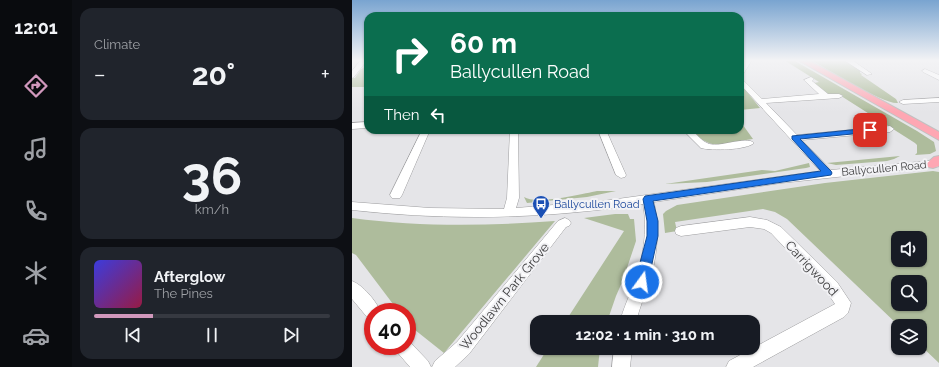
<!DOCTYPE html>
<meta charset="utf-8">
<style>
body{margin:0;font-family:Raleway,sans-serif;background:#20242c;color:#f1f3f6;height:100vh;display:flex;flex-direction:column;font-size:15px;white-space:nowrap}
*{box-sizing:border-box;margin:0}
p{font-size:13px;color:#9ea1a6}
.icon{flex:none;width:22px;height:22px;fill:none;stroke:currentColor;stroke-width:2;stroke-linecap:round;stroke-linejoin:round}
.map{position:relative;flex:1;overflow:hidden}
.sheet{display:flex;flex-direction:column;gap:8px;padding:8px;background:#0d0f14;width:280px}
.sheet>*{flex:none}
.top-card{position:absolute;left:12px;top:12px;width:380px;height:122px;border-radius:12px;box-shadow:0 1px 3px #0004;background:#0b6e4f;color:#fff;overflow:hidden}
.tools{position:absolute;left:539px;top:231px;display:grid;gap:8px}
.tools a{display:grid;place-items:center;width:36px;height:36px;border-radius:8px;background:#171b24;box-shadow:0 1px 3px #0004;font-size:20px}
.speed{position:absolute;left:12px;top:303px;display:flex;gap:8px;font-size:20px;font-weight:700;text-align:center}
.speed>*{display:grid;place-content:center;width:52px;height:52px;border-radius:50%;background:#171b24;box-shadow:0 1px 3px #0004;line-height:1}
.speed .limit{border:6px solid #d22;background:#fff;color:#111}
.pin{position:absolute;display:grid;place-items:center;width:34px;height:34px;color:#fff;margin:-17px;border-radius:8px;box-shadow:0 2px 6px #0006}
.me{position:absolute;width:44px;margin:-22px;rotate:14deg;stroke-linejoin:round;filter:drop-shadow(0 0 3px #0008)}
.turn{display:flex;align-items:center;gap:14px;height:84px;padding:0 20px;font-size:18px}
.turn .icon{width:52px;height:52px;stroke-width:2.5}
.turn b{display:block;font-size:28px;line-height:34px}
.then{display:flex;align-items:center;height:38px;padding:0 20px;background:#0003;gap:8px;font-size:15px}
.big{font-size:30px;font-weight:700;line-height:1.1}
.sheet .tile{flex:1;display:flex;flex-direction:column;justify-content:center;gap:6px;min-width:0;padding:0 14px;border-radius:12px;background:#20242c}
.sheet .dial{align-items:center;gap:0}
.dial b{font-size:52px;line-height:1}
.song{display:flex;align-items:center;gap:12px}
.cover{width:48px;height:48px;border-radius:6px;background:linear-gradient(135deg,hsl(240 70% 55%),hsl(340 70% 35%))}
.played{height:4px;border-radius:2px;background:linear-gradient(90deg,#d198bc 25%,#363941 25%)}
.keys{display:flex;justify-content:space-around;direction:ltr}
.heat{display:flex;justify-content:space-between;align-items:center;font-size:22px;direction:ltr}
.trip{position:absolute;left:178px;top:315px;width:230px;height:40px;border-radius:12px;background:#171b24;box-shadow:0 1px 3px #0004;font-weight:700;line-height:40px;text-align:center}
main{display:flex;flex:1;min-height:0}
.tab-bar{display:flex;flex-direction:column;width:72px;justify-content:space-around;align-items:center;background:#090b0e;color:#9ea1a6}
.tab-bar .icon{width:28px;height:28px}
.tab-bar .on{color:#d198bc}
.tab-bar b{font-size:18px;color:#f1f3f6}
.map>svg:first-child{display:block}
.green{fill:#aebc9c;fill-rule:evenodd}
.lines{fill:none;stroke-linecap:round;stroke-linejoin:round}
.minor-casing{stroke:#9d9d9f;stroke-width:1}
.major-casing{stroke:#c1c1c1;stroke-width:2}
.minor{fill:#fff;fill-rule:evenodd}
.major{fill:#fea7b3;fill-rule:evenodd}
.route{fill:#1a73e8;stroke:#114b97}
.labels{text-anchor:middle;stroke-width:4;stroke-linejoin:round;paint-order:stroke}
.street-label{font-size:11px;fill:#3d3d3e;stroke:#f2f2f5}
.transit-label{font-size:11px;fill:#164399;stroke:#f2f2f5;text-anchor:start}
.near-street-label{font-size:13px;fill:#3d3d3e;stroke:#f2f2f5}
</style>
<main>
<nav class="tab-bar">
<b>12:01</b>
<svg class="icon on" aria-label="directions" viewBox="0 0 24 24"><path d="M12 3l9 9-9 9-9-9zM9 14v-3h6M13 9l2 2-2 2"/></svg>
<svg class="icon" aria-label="music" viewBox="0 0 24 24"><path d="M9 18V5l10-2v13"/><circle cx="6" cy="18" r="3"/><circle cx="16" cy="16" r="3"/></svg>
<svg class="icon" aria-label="phone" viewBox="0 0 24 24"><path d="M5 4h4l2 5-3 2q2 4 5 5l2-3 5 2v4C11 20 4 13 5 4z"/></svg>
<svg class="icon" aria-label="climate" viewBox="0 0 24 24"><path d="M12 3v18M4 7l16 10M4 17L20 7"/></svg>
<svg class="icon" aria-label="car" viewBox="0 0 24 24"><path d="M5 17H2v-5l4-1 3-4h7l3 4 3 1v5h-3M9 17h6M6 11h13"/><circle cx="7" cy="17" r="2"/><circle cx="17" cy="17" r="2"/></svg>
</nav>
<section class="sheet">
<div class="tile"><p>Climate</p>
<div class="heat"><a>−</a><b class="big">20°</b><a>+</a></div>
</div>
<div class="tile dial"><b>36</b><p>km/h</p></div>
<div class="tile">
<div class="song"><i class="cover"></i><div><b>Afterglow</b><p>The Pines</p></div></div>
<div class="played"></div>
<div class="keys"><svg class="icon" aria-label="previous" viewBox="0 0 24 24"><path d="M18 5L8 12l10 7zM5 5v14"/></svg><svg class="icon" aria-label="pause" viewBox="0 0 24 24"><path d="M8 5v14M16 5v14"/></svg><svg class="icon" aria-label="next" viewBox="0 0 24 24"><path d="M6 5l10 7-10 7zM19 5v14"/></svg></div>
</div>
</section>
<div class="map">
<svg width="587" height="367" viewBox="0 0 587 367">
<rect width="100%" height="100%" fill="#e5e5e8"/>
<g class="green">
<polygon points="432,60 443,61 565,131 582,142 584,151 578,154 563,155 565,153 565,145 563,143 486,94 475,94 462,83 467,82"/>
<path d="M459 60H493L508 71V73L510 74 509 75 544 99 546 103C532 105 475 69 459 60Z"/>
<polygon points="16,66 16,87 0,87 0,78 3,78 9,69"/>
<polygon points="388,83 408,108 388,110"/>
<path d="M388 121 401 139C373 142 362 154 339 130H388Z"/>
<polygon points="548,156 542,159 535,161 484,165 475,163"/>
<polygon points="457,163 458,167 454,168 355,182 313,184 410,170 423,171"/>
<path d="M581 171 587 172V363L568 345V326H547L435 219 423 212 411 209 323 222 325 231 313 233 311 214 314 211 325 205 473 183ZM546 238H568V260H546ZM546 282H568V304H546Z"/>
<path d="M245 191H264L235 197 175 203 172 197C184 205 230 194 245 191Z"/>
<polygon points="263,214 276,214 278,219 282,219 284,241 271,280 264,296 255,322 213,322 272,231 232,218"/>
<path d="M0 218C67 227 135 226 203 221L92 353 58 326 55 322V312H47L4 255 0 253Z"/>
<polygon points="196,348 248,348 246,367 184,367"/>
</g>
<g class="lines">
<defs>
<g id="minor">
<polygon points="9,60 15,60 2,77 0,78 0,71"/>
<polygon points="394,60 400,60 390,76 388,77 388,70"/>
<polygon points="492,60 500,60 520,74 515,75"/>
<polygon points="573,69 587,75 587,80 571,72 570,71"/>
<path d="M459 77 462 79 460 81 476 94H487L491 96 487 98 414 103 445 135 538 126 542 129 538 132 450 140 479 170 587 160V166L429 183 302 202C308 230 305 257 297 284 292 297 287 309 284 322H268C271 309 277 297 282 284 291 258 296 231 291 204 193 219 99 221 0 210V202L78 208 152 209 155 198 158 130H166L167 198 164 208 251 201 468 171 388 84V78L390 79 410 99 467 94 452 80Z"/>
<polygon points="587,98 587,102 551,104 547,102 551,100"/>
<polygon points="16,122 16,128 0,129 0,123"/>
<polygon points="70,130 78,130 50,195 48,198 40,198 38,195"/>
<polygon points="246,130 254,130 274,175 273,177 269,178 264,175"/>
<path d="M331 130H340C344 134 350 141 355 143 366 149 394 135 402 143 395 150 359 151 349 148Z"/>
<polygon points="398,217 415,220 429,227 485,282 499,303 496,313 492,317 401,367 374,367 377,361 483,304 475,292 419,233 412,229 398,227 329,236 324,234 323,231 324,228 329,226"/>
<polygon points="213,218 217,220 219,223 217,226 214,227 117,354 103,367 80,367 83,361 105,342 206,221"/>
<path d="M0 281C11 285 24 301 29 312H21V320L15 317 0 299Z"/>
<polygon points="55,339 76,361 79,367 58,367 45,352 42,346 55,346"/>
<polygon points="262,348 280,348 278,367 260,367"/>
</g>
<g id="major">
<polygon points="446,60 456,60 587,132 587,140"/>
<polygon points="587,156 587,166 581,168 576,167 574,164 582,157"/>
</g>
</defs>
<use href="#minor" class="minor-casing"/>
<use href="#major" class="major-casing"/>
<use href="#minor" class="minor"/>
<use href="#major" class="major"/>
</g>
<linearGradient id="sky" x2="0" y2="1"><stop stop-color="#79a4d0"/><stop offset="0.54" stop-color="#f3f3f5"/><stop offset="1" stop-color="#f3f3f5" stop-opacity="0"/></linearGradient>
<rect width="587" height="112" fill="url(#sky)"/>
<polygon class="route" points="518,128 521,129 521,132 448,139 479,171 480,173 479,175 301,201 306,221 306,236 296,282 294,286 290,288 285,286 283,282 295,236 295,221 291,199 293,196 469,171 440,139 440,136"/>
<defs>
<symbol id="bus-pin" viewBox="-11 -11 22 30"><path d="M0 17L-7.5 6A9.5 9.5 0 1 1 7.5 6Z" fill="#1a4fb4" stroke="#f2f2f5"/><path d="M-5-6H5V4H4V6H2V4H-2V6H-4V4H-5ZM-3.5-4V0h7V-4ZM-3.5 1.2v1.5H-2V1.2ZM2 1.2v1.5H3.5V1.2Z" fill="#fff"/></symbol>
</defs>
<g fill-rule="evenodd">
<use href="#bus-pin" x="179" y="194" width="20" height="27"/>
</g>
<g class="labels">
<g class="street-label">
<text transform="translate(532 168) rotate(-5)" y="4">Ballycullen Road</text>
</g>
<g class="transit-label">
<text x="202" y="208">Ballycullen Road</text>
</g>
<g class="near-street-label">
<text transform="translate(460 268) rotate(47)" y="5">Carrigwood</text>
<text transform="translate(152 296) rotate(-51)" y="5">Woodlawn Park Grove</text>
</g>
</g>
</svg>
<div class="tools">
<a><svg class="icon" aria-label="sound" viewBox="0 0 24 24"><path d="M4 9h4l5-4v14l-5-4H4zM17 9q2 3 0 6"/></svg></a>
<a><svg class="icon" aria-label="search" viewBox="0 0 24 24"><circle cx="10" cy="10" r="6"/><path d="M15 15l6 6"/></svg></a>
<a><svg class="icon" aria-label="layers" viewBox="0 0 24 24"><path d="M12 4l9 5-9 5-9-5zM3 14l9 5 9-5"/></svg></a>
</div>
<div class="speed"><div class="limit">40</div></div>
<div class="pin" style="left:518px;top:130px;background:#d93025"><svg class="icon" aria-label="arrive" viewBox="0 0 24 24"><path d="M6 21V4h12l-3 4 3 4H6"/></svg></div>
<svg class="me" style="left:290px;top:282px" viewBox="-20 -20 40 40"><circle r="17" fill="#1a73e8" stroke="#fff" stroke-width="3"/><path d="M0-11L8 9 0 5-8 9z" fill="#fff"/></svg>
<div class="trip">12:02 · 1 min · 310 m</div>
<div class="top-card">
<div class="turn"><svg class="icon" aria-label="right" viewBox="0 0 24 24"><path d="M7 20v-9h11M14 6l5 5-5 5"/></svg><div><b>60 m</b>Ballycullen Road</div></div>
<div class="then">Then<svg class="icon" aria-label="left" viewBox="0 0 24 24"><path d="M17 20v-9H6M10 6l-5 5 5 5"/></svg></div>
</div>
</div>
</main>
